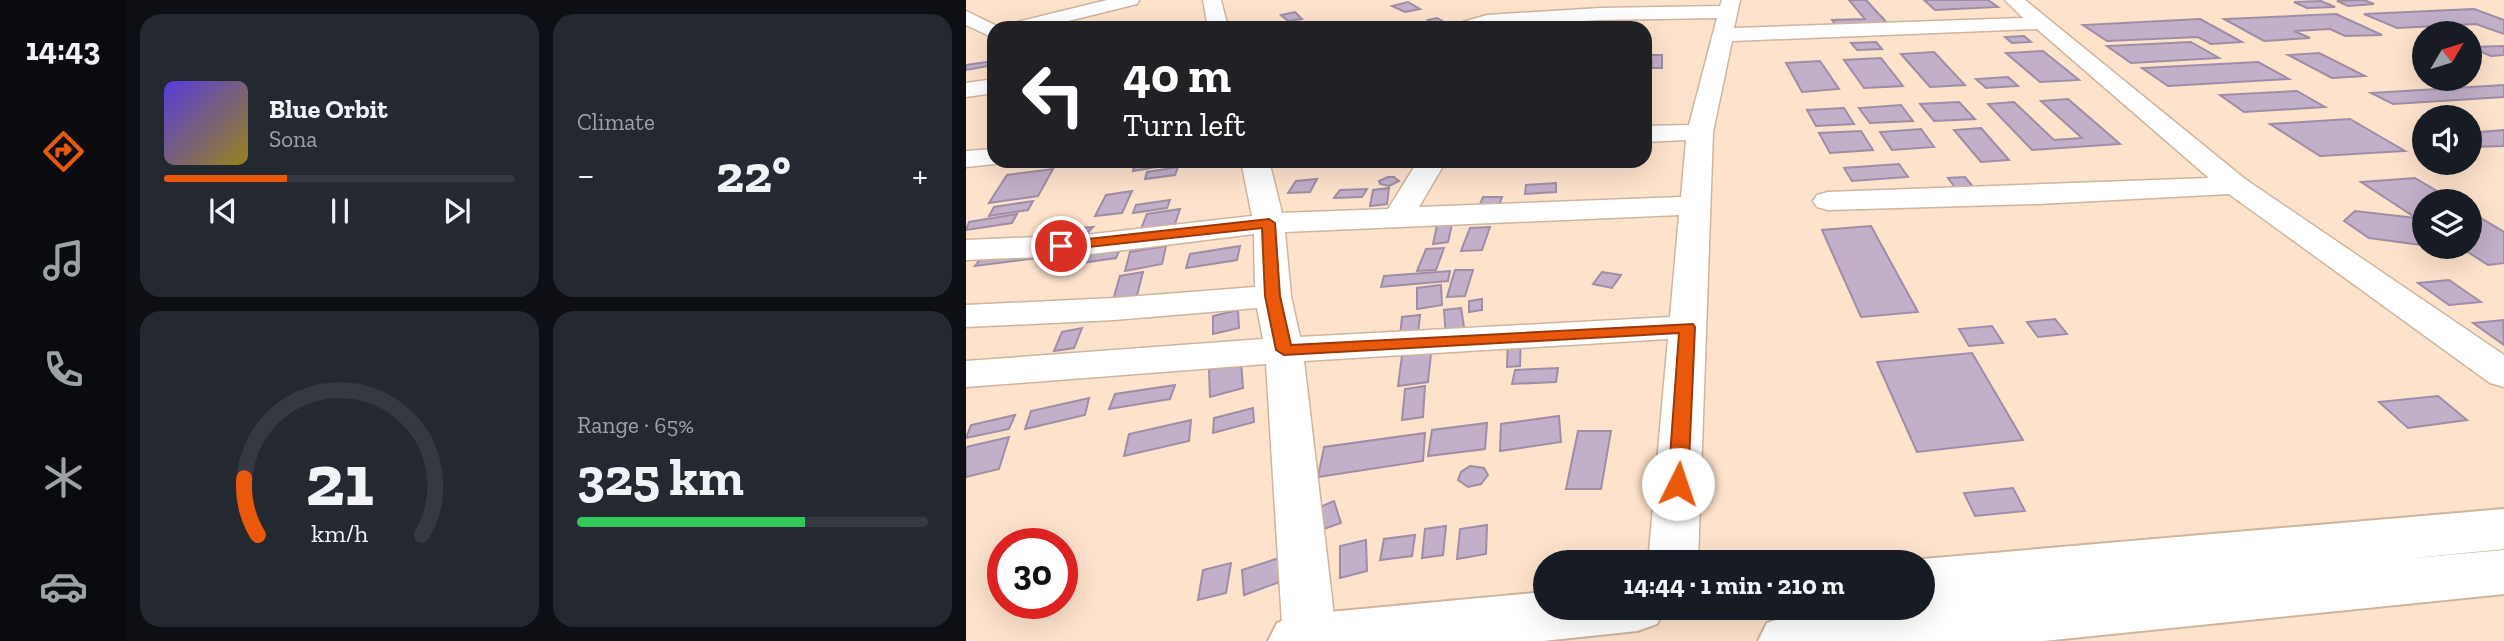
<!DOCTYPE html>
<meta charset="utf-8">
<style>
body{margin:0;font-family:"Zilla Slab",serif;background:#242831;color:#f1f3f6;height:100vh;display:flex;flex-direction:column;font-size:26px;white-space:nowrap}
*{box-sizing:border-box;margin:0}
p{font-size:23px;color:#9ea1a6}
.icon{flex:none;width:38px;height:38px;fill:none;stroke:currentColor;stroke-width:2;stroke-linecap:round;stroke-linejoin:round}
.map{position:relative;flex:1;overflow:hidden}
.details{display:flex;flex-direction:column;gap:14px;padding:14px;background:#0d0f14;width:840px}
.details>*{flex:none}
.hud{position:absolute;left:21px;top:21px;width:665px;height:147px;border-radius:21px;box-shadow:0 7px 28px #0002;background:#202124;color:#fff;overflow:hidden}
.needle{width:46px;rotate:52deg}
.fabs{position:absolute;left:1446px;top:21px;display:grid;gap:14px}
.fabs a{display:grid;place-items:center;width:70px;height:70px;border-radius:50%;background:#171b24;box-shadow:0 7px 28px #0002;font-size:35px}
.speed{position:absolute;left:21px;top:528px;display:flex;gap:14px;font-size:35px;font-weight:700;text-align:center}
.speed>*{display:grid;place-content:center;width:91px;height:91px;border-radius:50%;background:#171b24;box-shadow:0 7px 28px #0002;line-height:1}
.speed .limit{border:10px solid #d22;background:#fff;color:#111}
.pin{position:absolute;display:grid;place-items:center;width:60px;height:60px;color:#fff;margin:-30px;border:4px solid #fff;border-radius:50%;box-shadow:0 2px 7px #0007}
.me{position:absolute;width:77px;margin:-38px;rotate:4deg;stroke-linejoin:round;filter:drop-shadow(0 0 5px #0008)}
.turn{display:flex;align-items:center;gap:24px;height:147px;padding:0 21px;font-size:32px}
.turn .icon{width:91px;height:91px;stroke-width:2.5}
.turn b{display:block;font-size:49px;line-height:60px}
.big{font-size:52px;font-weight:700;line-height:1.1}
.details .tile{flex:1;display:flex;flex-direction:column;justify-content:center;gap:10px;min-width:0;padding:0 24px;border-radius:21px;background:#242831}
.details .dial{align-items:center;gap:0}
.dial svg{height:182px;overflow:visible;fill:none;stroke:#363941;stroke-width:7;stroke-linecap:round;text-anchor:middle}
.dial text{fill:#f1f3f6;stroke:none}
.song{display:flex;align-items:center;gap:21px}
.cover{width:84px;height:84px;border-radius:10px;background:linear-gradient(135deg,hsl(250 70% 55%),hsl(50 70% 35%))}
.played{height:7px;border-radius:4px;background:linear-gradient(90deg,#ea580c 35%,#363941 35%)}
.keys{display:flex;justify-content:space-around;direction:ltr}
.heat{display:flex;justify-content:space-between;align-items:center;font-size:38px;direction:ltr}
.charge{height:10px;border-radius:5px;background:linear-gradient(90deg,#34c759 65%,#363941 0)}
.details .tiles{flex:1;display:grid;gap:14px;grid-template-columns:repeat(2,1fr)}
.trip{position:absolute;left:567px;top:550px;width:402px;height:70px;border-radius:35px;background:#171b24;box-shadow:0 7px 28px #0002;font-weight:700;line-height:70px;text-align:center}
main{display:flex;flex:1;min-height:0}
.dock{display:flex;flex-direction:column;width:126px;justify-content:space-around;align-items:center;background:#090b0e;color:#9ea1a6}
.dock .icon{width:49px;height:49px}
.dock .selected{color:#ea580c}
.dock b{font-size:32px;color:#f1f3f6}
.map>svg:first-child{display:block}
.building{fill:#c2afc9;stroke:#9f8da6;stroke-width:2}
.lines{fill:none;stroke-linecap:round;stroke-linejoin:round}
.street-casing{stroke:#cfb5a0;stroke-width:3}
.secondary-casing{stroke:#cfb5a0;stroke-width:4}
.street{fill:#fff;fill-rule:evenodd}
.secondary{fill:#fff;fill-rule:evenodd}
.route{fill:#ea580c;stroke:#983908;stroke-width:2}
</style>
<main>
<nav class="dock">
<b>14:43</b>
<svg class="icon selected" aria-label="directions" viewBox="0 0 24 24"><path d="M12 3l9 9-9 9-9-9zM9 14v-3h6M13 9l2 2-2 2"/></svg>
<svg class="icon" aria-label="music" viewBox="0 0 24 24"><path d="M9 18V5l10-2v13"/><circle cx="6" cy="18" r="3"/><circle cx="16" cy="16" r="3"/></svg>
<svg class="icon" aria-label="phone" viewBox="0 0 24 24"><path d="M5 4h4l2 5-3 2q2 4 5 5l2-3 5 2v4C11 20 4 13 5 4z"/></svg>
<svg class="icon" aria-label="climate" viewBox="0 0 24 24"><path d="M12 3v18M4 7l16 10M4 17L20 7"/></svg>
<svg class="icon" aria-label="car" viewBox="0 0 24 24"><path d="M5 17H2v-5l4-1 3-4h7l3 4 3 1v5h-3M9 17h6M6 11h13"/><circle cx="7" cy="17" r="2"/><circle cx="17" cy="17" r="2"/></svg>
</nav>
<section class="details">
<div class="tiles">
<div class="tile">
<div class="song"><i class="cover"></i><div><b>Blue Orbit</b><p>Sona</p></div></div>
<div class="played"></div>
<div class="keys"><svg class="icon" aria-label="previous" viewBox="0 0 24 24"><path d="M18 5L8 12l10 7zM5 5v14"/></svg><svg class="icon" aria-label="pause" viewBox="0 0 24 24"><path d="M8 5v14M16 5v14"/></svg><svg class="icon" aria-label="next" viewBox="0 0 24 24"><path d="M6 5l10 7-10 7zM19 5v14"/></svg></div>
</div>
<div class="tile"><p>Climate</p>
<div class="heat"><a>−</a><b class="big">22°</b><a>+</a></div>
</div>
<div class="tile dial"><svg viewBox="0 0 100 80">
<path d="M14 69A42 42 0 1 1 86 69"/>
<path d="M14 69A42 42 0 0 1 8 44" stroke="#ea580c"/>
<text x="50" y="56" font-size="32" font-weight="700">21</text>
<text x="50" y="72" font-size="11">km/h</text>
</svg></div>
<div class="tile"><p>Range · 65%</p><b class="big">325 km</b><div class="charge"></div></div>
</div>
</section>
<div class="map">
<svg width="1538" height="641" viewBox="0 0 1538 641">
<rect width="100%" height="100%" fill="#fde2cc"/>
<g class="building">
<polygon points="883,0 900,0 922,24 871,27 866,20 899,19"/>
<polygon points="958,0 1022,0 1032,7 969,10"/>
<polygon points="1398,0 1408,4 1382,6 1371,1"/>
<polygon points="1355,1 1369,7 1341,8 1328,2"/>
<polygon points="442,2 454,9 439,12 426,6"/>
<polygon points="1508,9 1538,20 1538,34 1510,24 1431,28 1398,14"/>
<polygon points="329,12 336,19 322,21 315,15"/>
<polygon points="1370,14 1416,35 1379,36 1364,29 1328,31 1344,38 1298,41 1258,19"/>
<polygon points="471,18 489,28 476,28 462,20"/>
<polygon points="1234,19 1276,42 1245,44 1232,37 1141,41 1117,25"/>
<polygon points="1058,36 1065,42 1046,43 1039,37"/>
<polygon points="910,42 916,49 891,50 885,43"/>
<polygon points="1225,42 1253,58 1165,63 1141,46"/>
<polygon points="1538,46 1538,55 1525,56 1504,47"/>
<polygon points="1077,51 1113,80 1074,82 1040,53"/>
<polygon points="968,52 999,85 964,87 935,54"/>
<polygon points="1353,53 1399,76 1366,78 1322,55"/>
<polygon points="685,55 696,55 696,68 686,68"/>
<polygon points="915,58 937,86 898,88 878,60"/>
<polygon points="28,61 28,65 0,70 0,65"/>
<polygon points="854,61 873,89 836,92 820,63"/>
<polygon points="1292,62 1323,79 1202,86 1176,68"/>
<polygon points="1042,77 1052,86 1020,88 1010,79"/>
<polygon points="1538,85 1538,97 1427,104 1405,93"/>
<polygon points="1331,91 1359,107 1278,112 1254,95"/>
<polygon points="1102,99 1154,144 1066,150 1022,104 1048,102 1088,140 1116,138 1075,101"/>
<polygon points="993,102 1009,119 968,121 954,104"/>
<polygon points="935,105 947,121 904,123 893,108"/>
<polygon points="878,108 888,124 850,126 841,110"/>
<polygon points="1384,119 1439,151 1354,156 1304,124"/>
<polygon points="1015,128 1043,160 1015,162 988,130"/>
<polygon points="955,129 968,147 926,150 914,132"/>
<polygon points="1538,130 1538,146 1503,147 1503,133"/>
<polygon points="895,131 907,150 864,153 853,133"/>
<polygon points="169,161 193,161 192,167 167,171"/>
<polygon points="933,164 942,177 886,181 878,168"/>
<polygon points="212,167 209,175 179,179 181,172"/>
<polygon points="87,169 72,196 23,203 41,175"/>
<polygon points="422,177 428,177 433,181 423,186 414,184 413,181"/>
<polygon points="999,177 1008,188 990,189 982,178"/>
<polygon points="1449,178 1488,201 1458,201 1458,242 1455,245 1403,238 1378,221 1389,211 1450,218 1395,182"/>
<polygon points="351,179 344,192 322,193 330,181"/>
<polygon points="590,183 590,192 559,194 560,185"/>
<polygon points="423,188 421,204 404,206 407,190"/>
<polygon points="401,189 396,197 368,198 374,190"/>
<polygon points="166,191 156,213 129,216 140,195"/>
<polygon points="517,197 536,197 527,221 507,221"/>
<polygon points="204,200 201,208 167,213 170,205"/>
<polygon points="67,201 62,210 23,216 28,207"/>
<polygon points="214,209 209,224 175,229 181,214"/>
<polygon points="1503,211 1538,232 1538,263 1522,265 1494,247 1503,247"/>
<polygon points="51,214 46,223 0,230 3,222"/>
<polygon points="486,224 482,242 467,244 471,225"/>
<polygon points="905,226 952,312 895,317 856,230"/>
<polygon points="127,227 119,235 93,237 101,229"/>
<polygon points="524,227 516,250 495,251 504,228"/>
<polygon points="200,246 196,264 159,271 164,252"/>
<polygon points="274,246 271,260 220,268 224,254"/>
<polygon points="478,248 470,270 451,271 460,249"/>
<polygon points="154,249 150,258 108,264 113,255"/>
<polygon points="18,254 103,254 9,266"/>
<polygon points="489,270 507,270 499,296 481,297"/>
<polygon points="484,271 482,281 415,287 418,276"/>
<polygon points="177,272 171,295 147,300 154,276"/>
<polygon points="636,272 655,275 646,288 627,284"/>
<polygon points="1483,280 1515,302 1483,305 1452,283"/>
<polygon points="475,285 476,305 451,309 451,288"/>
<polygon points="516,299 516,310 503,312 503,301"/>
<polygon points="495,308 499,333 480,337 478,310"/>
<polygon points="272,310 273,328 247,334 247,316"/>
<polygon points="454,315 451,343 433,346 436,317"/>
<polygon points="1089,319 1101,334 1072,337 1061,322"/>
<polygon points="1537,320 1538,345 1507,323"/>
<polygon points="1026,326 1037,343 1003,346 993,329"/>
<polygon points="116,328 108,348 88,351 96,332"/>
<polygon points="555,336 554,366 541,367 542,338"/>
<polygon points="466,344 462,382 432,386 437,348"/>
<polygon points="1006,353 1057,440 951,452 911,362"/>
<polygon points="275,361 277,388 244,397 243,370"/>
<polygon points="592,368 590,382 546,384 549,370"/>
<polygon points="209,385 204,399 143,409 149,394"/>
<polygon points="459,386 457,417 436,420 439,389"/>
<polygon points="1472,396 1501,420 1442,428 1413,402"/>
<polygon points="123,398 119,415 59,429 65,411"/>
<polygon points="287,408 288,422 247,433 248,418"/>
<polygon points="49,415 43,429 0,438 5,425"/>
<polygon points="593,416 595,442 534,451 535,424"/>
<polygon points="225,420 223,441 158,456 163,434"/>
<polygon points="521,423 519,449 462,456 466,430"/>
<polygon points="612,431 645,431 635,489 600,489"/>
<polygon points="459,433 457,461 352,477 358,447"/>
<polygon points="43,437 33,469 0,477 0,447"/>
<polygon points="504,466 518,468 522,475 515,484 502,487 492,480 495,472"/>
<polygon points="1047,488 1059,511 1009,516 998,493"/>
<polygon points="368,501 375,523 355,530 349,509"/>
<polygon points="521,525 520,554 491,559 494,529"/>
<polygon points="480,526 477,555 456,558 459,529"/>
<polygon points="449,535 446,556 414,560 418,539"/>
<polygon points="400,540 401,571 374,578 374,546"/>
<polygon points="316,557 319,580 278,595 276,570"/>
<polygon points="265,563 260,593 232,600 237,570"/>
</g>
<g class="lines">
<defs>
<g id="street">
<polygon points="141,0 173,0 171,4 74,28 40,28 43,24"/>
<polygon points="237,0 255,0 262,28 242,28"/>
<path d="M756 0H774L768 28 1057 18 1039 0H1059L1279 179 1538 355V387L1524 383 1263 194 1072 204 862 210 851 207 847 201 851 195 862 192 1243 178 1071 29 766 41 747 132 732 562H682L702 339 338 361 371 641 317 640 300 364 0 387V361L297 339 291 308 148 320 0 327V305L148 298 289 287 288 234 118 255 0 260V240L118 235 286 216 275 161H303L316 213 422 209 452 161H480L453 207 715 197 720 140 679 142V126L723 125 751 18 634 20 487 28 490 24 521 15 634 8 754 6ZM713 215 704 317 334 337 325 296 319 232Z"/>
<polygon points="0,11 35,28 28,28 28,38 0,25"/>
<polygon points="28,79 28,93 0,97 0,83"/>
<polygon points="28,149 28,161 39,161 38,163 0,167 0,151"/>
</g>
<g id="secondary">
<path d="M1538 509V549L1448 558 1538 550V594L1077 641H792L801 623C849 605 907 607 957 607V562H950L957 559Z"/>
<polygon points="579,592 579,607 699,607 691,624 671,631 577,641 302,641 311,623 331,615"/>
</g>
</defs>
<use href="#street" class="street-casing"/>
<use href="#secondary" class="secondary-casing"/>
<use href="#street" class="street"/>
<use href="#secondary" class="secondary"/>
</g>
<polygon class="route" points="303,219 309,223 314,296 325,345 727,324 729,327 722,484 719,489 712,491 705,489 702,484 713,333 318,355 310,350 299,296 296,228 95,250 88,246 95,242"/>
</svg>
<div class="fabs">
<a><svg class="needle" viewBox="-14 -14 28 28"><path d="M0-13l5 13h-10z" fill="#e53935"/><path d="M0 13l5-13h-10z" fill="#9ea1a6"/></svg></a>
<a><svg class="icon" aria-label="sound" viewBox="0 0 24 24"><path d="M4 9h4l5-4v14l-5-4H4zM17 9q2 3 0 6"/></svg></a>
<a><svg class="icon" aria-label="layers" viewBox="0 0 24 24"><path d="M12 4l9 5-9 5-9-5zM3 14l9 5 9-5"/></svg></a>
</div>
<div class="speed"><div class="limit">30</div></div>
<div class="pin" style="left:95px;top:246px;background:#d93025"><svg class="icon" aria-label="arrive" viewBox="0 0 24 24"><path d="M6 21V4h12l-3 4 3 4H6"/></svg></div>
<svg class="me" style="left:712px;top:484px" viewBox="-20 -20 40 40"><circle r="19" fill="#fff"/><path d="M0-13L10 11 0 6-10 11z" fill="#ea580c"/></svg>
<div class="trip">14:44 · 1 min · 210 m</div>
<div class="hud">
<div class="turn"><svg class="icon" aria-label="left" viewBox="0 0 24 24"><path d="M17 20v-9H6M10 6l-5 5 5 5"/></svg><div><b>40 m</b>Turn left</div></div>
</div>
</div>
</main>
